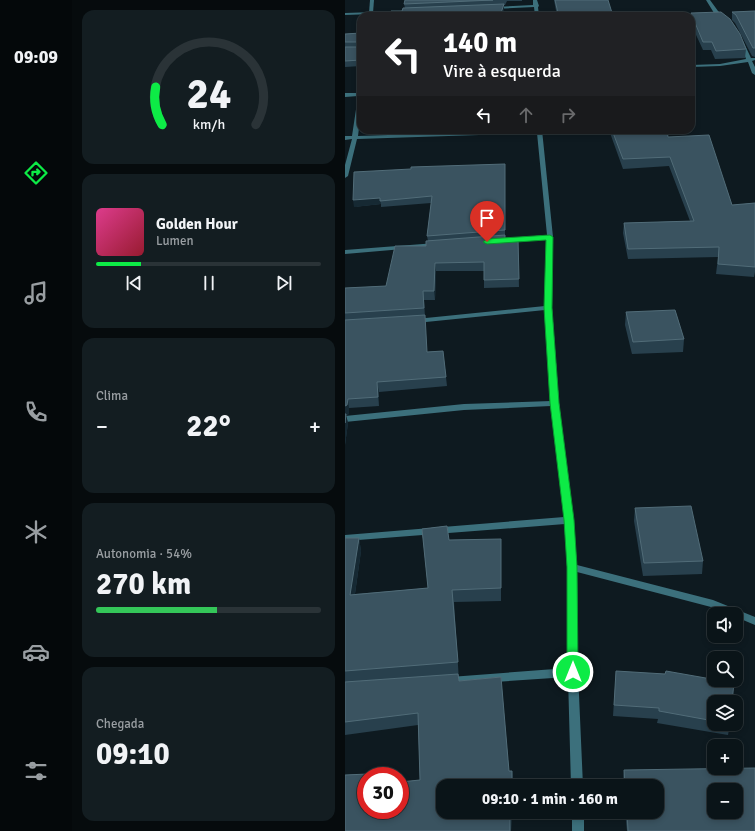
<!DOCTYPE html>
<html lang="pt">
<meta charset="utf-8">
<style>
body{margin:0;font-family:Signika,sans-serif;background:#131d21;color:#f1f3f6;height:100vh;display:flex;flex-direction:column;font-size:15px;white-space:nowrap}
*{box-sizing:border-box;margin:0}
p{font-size:13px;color:#999ea2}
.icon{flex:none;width:22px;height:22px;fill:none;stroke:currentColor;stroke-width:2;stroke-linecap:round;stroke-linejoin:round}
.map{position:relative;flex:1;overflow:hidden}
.drawer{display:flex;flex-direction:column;gap:10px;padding:10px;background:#060b0d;width:273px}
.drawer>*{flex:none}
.guide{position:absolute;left:12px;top:12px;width:338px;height:122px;border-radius:12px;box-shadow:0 2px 6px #0003,0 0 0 1px #2a3337;background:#202124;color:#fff;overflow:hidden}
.buttons{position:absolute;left:362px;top:607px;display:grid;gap:8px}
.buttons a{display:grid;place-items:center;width:36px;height:36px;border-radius:8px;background:#0a1418;box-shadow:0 2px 6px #0003,0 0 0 1px #2a3337;font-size:20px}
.speed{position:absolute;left:12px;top:767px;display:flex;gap:8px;font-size:20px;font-weight:700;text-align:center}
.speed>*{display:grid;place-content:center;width:52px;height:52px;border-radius:50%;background:#0a1418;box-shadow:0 2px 6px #0003,0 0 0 1px #2a3337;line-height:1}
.speed .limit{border:6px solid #d22;background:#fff;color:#111}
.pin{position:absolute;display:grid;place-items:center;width:34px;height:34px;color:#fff;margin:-41px -17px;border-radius:50% 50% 50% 0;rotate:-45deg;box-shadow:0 0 4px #0007}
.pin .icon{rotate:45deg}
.me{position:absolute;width:44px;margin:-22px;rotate:0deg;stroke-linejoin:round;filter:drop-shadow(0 0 3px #0008)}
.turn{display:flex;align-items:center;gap:14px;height:84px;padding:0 20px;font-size:18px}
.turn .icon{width:52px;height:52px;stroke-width:2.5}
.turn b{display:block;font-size:28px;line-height:34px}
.lanes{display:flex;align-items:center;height:38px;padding:0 20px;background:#0003;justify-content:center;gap:20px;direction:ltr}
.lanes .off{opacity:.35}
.big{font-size:30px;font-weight:800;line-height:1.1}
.drawer .tile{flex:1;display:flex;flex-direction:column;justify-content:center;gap:6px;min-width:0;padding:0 14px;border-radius:12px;background:#131d21}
.drawer .dial{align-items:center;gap:0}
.dial svg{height:104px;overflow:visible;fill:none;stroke:#2a3337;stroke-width:7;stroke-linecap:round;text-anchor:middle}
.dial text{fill:#f1f3f6;stroke:none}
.song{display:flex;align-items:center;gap:12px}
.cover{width:48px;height:48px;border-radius:6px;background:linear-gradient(135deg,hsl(330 70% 55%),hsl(350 70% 35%))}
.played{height:4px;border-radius:2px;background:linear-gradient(90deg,#0deb46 20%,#2a3337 20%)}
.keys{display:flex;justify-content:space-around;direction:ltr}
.heat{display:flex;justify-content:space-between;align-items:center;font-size:22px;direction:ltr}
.charge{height:6px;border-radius:3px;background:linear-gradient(90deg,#34c759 54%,#2a3337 0)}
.trip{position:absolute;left:91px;top:779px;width:228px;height:40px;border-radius:12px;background:#0a1418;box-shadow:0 2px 6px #0003,0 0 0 1px #2a3337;font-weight:800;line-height:40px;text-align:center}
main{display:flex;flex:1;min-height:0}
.tab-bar{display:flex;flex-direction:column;width:72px;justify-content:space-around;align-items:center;background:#04080a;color:#999ea2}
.tab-bar .icon{width:28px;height:28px}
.tab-bar .selected{color:#0deb46}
.tab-bar b{font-size:18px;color:#f1f3f6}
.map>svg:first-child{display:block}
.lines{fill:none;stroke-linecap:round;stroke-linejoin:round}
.lane{fill:#3c707c;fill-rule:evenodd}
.street{fill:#3c707c;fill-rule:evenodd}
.wall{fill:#28404d}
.shaded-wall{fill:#162933}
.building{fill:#3a5360;stroke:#516c78;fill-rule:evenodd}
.route{fill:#0deb46;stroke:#08992e}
</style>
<main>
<nav class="tab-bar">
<b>09:09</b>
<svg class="icon selected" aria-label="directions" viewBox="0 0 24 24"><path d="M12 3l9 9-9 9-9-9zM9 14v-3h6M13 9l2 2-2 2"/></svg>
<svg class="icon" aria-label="music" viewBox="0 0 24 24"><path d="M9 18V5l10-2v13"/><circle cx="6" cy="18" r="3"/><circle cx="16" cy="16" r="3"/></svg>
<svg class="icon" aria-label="phone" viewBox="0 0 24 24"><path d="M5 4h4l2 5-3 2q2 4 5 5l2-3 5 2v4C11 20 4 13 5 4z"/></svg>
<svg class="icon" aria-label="climate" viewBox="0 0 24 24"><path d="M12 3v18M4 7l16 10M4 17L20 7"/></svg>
<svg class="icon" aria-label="car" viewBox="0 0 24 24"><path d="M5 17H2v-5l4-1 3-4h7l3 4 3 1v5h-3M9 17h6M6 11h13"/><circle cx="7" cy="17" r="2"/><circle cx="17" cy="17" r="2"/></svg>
<svg class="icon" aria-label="filters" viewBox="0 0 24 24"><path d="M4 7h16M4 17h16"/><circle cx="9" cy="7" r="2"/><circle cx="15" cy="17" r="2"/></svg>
</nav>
<section class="drawer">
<div class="tile dial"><svg viewBox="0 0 100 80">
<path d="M14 69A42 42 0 1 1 86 69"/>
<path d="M14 69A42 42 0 0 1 9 40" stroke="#0deb46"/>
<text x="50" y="56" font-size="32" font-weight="700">24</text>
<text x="50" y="72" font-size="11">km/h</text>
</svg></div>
<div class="tile">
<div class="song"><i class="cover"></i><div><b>Golden Hour</b><p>Lumen</p></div></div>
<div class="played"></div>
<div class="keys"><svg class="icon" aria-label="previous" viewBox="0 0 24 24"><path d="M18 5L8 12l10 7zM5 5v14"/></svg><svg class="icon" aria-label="pause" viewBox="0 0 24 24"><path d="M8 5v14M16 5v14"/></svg><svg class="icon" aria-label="next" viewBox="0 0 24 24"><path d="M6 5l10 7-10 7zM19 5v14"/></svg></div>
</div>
<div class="tile"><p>Clima</p>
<div class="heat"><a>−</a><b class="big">22°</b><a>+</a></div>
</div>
<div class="tile"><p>Autonomia · 54%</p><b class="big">270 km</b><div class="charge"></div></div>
<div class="tile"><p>Chegada</p><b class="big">09:10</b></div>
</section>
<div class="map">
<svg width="410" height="831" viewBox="0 0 410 831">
<rect width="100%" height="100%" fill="#0e1a20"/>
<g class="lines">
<polygon class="lane" points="25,0 29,0 28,13 26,14 24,13"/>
<g class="street">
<polygon points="188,0 192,0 194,6 193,7 194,16 190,16 189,7 149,9 147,8 149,7 188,5"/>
<polygon points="361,0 365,0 373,11 380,17 380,19 376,19 369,13"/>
<polygon points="59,11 59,12 57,13 0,15 0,13"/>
<polygon points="394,40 398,41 406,58 410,58 410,60 407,61 410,67 410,75 407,73 403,62 375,66 346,67 346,65 375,64 401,59 394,41"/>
<polygon points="16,89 16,112 13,136 197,130 208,237 207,308 214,403 228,520 232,565 368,600 410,617 410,625 391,617 391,614 383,614 366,607 232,572 233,672 238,786 226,786 223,677 105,685 101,684 100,681 101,678 105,677 223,668 222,567 220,524 0,541 0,535 219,517 206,406 119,410 0,422 0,416 119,404 206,401 200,310 71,323 67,321 71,319 200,306 202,239 162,242 159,240 162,238 202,235 192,133 12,139 3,176 0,178 0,165 7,139 0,140 0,136 7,136 13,96 0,97 0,93 13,93 14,90"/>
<polygon points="91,243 94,245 93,246 0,254 0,250"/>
<rect x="227" y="812" width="12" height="19"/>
</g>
</g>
<g class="wall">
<polygon points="60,0 177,0 177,1 162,1 160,5 159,5 159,10 157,16 46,16 57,11 60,8 59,4"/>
<polygon points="209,0 263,0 268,16 212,16"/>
<polygon points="410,11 410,57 407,56 390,23 387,20 387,12"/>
<polygon points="346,13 401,49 400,58 370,59 366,50 358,50 346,24"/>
<polygon points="16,33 16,66 0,67 0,34"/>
<polygon points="264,130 322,130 323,137 387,205 410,203 410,272 409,277 371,274 373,257 283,259 278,233 279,223 345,221 324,166 278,169"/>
<polygon points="160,164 160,239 173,239 174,287 139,288 139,271 91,271 90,300 79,300 82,352 98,351 102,386 34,392 34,406 4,408 4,414 1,415 3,423 0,445 0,288 41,286 81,246 83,241 82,236 86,203 36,207 36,204 9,207"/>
<polygon points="281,312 339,339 338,352 287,354 280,325"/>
<polygon points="290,508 358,561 357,574 298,576 289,521"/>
<polygon points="102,526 104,540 156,539 156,601 109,602 114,681 156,677 164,771 167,771 168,786 98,786 98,812 167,812 166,831 0,831 0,775 23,774 23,776 21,776 21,810 55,810 55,782 75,780 73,725 0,735 0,538 14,538 16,551 10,594 83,588 77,529"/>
<polygon points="271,671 369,702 369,724 385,724 383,735 312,723 313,719 268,716"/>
<polygon points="279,770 410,831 282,831 280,812 312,812 312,786 279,786 278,781"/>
</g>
<g class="shaded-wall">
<polygon points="159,4 159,10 157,16 155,16"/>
<polygon points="35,198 36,204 9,207 8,200"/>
<polygon points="90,263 91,271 90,300 89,291"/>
<polygon points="32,382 34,392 34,406 33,397"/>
<polygon points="3,399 4,408 4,414 1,415 3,423 0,445 0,406"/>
<polygon points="14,538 16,551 8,607 5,595"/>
<polygon points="167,771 168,786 167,786"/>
<polygon points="165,812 167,812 166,831 165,831"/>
</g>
<g class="building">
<polygon points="60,0 148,0 59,4"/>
<polygon points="210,0 263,0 268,16 236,16 235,13 213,13"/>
<polygon points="159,4 155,16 46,16 46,11 57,11 58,8"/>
<polygon points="410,11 410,48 408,48 391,15 387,12"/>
<polygon points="376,12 385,19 395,34 401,49 371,51 367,42 358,42 346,13"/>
<polygon points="16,33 16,43 15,42 0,42 0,34"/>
<polygon points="16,46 16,60 0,61 0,47 15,47"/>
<polygon points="267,130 322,130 323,137 364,135 387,205 410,203 410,267 373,264 374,247 283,249 279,223 349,221 325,157 278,159"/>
<polygon points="160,164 160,230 82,236 87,196 35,201 35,198 8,200 9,172 66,169 66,167"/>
<polygon points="160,235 160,239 173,239 174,279 139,280 139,262 90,263 89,291 78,291 79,308 0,313 0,288 41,286 50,246 81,246 81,241"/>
<polygon points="330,310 339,339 288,342 281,312"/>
<polygon points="80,315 82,352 98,351 101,377 32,382 33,397 3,399 2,405 0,406 0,320"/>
<polygon points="0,414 1,414 0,423"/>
<polygon points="346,506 358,561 299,563 290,508"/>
<polygon points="102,526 104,540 156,539 156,588 107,590 113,662 0,671 0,538 14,538 5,595 83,588 77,529"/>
<polygon points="271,671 320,674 321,671 389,683 387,702 369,702 369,721 314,711 314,708 269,705"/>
<polygon points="113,674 114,681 156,677 164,771 167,771 167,786 98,786 98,812 165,812 165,831 0,831 0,775 23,774 23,776 21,776 21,810 55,810 55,782 75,780 73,713 0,722 0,682"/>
<path d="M410 768V831H283L282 812H312V786H280L279 770ZM369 790H391V812H369Z"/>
</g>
<polygon class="route" points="205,235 208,237 207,308 214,403 229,520 232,567 233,672 232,675 228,677 223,675 222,672 222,567 219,520 205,403 199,308 201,240 142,244 138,242 142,239"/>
</svg>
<div class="buttons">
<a><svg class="icon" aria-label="sound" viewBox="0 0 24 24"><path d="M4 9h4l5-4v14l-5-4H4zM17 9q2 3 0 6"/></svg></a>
<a><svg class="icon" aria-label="search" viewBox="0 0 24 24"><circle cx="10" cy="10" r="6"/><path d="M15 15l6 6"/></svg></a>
<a><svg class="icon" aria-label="layers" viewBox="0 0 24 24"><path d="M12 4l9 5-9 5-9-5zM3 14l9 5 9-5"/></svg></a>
<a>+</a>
<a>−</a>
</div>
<div class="speed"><div class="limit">30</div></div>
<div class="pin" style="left:142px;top:242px;background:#d93025"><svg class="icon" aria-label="arrive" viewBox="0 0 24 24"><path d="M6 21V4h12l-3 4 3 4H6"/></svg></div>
<svg class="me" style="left:228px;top:672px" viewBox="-20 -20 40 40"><circle r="17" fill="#0deb46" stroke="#fff" stroke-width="3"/><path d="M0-11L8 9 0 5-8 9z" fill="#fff"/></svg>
<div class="trip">09:10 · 1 min · 160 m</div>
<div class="guide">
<div class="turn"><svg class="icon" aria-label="left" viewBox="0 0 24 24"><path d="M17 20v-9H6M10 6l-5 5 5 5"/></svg><div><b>140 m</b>Vire à esquerda</div></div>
<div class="lanes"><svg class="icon" aria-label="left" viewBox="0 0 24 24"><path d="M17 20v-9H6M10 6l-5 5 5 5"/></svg><svg class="icon off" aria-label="ahead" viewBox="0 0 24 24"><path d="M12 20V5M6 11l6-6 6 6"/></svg><svg class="icon off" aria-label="right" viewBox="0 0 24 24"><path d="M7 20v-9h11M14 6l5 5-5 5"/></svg></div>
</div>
</div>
</main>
